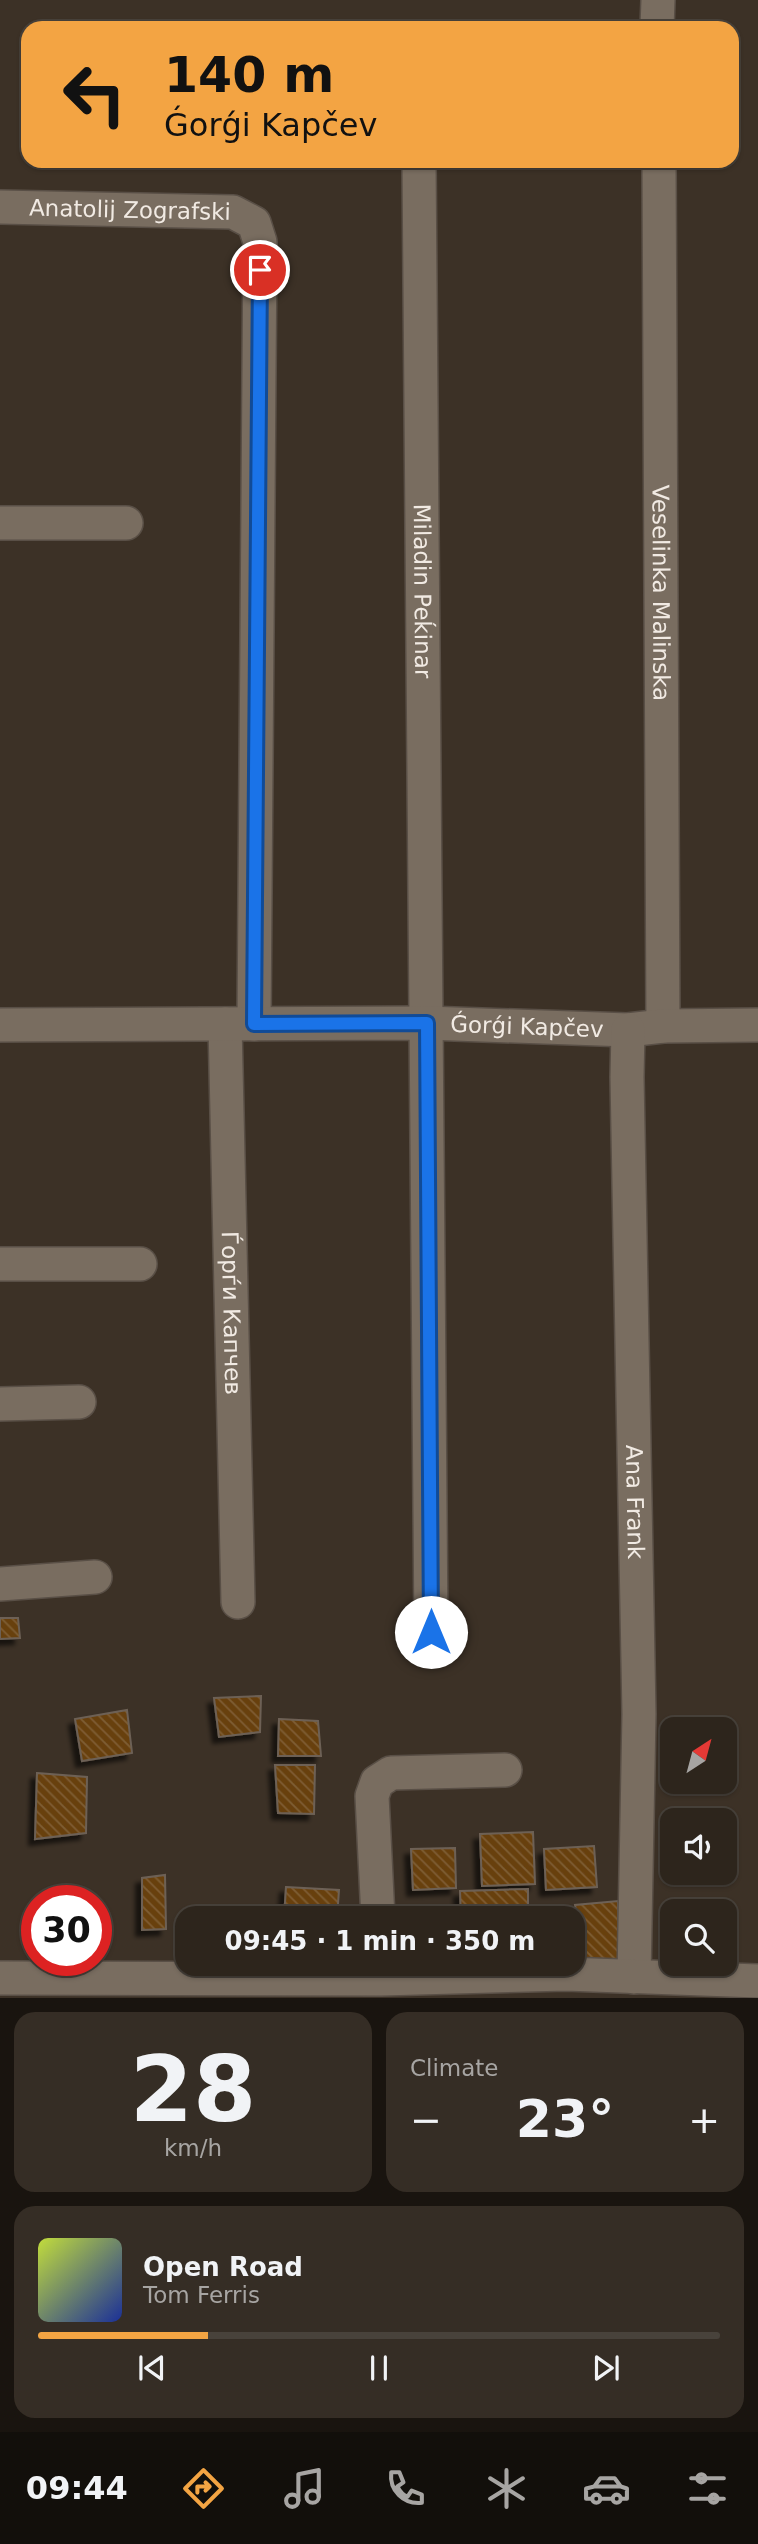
<!DOCTYPE html>
<meta charset="utf-8">
<style>
body{margin:0;font-family:"DejaVu Sans",sans-serif;background:#352d25;color:#f1f3f6;height:100vh;display:flex;flex-direction:column;font-size:26px;white-space:nowrap}
*{box-sizing:border-box;margin:0}
p{font-size:23px;color:#a7a5a3}
.icon{flex:none;width:38px;height:38px;fill:none;stroke:currentColor;stroke-width:2;stroke-linecap:round;stroke-linejoin:round}
.map{position:relative;height:1998px;overflow:hidden}
.sheet{display:flex;flex-direction:column;gap:14px;padding:14px;background:#19140f;flex:1}
.sheet>*{flex:none}
.hud{position:absolute;left:21px;top:21px;width:718px;height:147px;border-radius:21px;box-shadow:0 2px 5px #0004,0 0 0 2px #48423b;background:#f3a443;color:#111;overflow:hidden}
.needle{width:46px;rotate:36deg}
.controls{position:absolute;left:660px;top:1717px;display:grid;gap:14px}
.controls a{display:grid;place-items:center;width:77px;height:77px;border-radius:14px;background:#2d251c;box-shadow:0 2px 5px #0004,0 0 0 2px #48423b;font-size:35px}
.speed{position:absolute;left:21px;top:1885px;display:flex;gap:14px;font-size:35px;font-weight:700;text-align:center}
.speed>*{display:grid;place-content:center;width:91px;height:91px;border-radius:50%;background:#2d251c;box-shadow:0 2px 5px #0004,0 0 0 2px #48423b;line-height:1}
.speed .limit{border:10px solid #d22;background:#fff;color:#111}
.pin{position:absolute;display:grid;place-items:center;width:60px;height:60px;color:#fff;margin:-30px;border:4px solid #fff;border-radius:50%;box-shadow:0 2px 7px #0007}
.me{position:absolute;width:77px;margin:-38px;rotate:0deg;stroke-linejoin:round;filter:drop-shadow(0 0 5px #0008)}
.turn{display:flex;align-items:center;gap:24px;height:147px;padding:0 28px;font-size:32px}
.turn .icon{width:91px;height:91px;stroke-width:2.5}
.turn b{display:block;font-size:49px;line-height:60px}
.big{font-size:52px;font-weight:700;line-height:1.1}
.sheet .tile{flex:1;display:flex;flex-direction:column;justify-content:center;gap:10px;min-width:0;padding:0 24px;border-radius:21px;background:#352d25}
.sheet .dial{align-items:center;gap:0}
.dial b{font-size:91px;line-height:1}
.song{display:flex;align-items:center;gap:21px}
.cover{width:84px;height:84px;border-radius:10px;background:linear-gradient(135deg,hsl(70 70% 55%),hsl(230 70% 35%))}
.played{height:7px;border-radius:4px;background:linear-gradient(90deg,#f3a443 25%,#48423b 25%)}
.keys{display:flex;justify-content:space-around;direction:ltr}
.heat{display:flex;justify-content:space-between;align-items:center;font-size:38px;direction:ltr}
.sheet .tiles{flex:1;display:grid;gap:14px;grid-template-columns:1fr 1fr}
.tile:last-child{grid-column:span 2}
.trip{position:absolute;left:175px;top:1906px;width:410px;height:70px;border-radius:21px;background:#2d251c;box-shadow:0 2px 5px #0004,0 0 0 2px #48423b;font-weight:700;line-height:70px;text-align:center}
.menu{display:flex;height:112px;justify-content:space-around;align-items:center;background:#120f0b;color:#a7a5a3}
.menu .icon{width:49px;height:49px}
.menu .on{color:#f3a443}
.menu b{font-size:32px;color:#f1f3f6}
.map>svg:first-child{display:block}
.building{fill:url(#building-back-hatch);stroke:#6d6155;stroke-width:2;filter:url(#shadow)}
.lines{fill:none;stroke-linecap:round;stroke-linejoin:round}
.minor-casing{stroke:#594f46;stroke-width:36}
.minor{stroke:#796d60;stroke-width:33}
.route-casing{stroke:#114b97;stroke-width:18}
.route{stroke:#1a73e8;stroke-width:12}
.labels{text-anchor:middle;stroke-width:7;stroke-linejoin:round;paint-order:stroke}
.street-label{font-size:23px;fill:#f1eae3;stroke:#32271d}
</style>
<div class="map">
<svg width="758" height="1998" viewBox="0 0 758 1998">
<defs>
<pattern id="building-back-hatch" width="6" height="6" patternUnits="userSpaceOnUse" patternTransform="scale(1.75)"><rect width="6" height="6" fill="#684110"/><path d="M-1 5l2 2M0 0l6 6M5-1l2 2" fill="none" stroke="#7e5d33"/></pattern>
<filter id="shadow"><feDropShadow dx="-6" dy="6" stdDeviation="2" flood-color="#0009"/></filter>
</defs>
<rect width="100%" height="100%" fill="#3c3126"/>
<g class="building">
<polygon points="0,1618 18,1618 20,1638 0,1639"/>
<polygon points="261,1696 260,1732 219,1737 214,1698"/>
<polygon points="127,1710 132,1753 82,1761 75,1719"/>
<polygon points="279,1719 318,1721 321,1756 278,1756"/>
<polygon points="275,1765 315,1765 314,1814 278,1813"/>
<polygon points="37,1773 87,1777 86,1833 35,1839"/>
<polygon points="533,1832 535,1884 482,1886 480,1834"/>
<polygon points="594,1846 597,1887 546,1890 544,1849"/>
<polygon points="455,1848 456,1888 413,1890 411,1849"/>
<polygon points="165,1875 166,1929 142,1930 142,1878"/>
<polygon points="286,1887 339,1890 337,1918 284,1918"/>
<polygon points="528,1889 528,1918 461,1918 460,1891"/>
<polygon points="618,1901 619,1969 586,1968 575,1905"/>
<polygon points="456,1908 457,1918 409,1918 409,1911"/>
<polygon points="37,1913 37,1942 32,1941"/>
<polygon points="724,1947 732,1948 730,1972 724,1964"/>
</g>
<g class="lines">
<defs>
<g id="minor">
<polyline points="657,28 658,0"/>
<path id="s1" d="M419 161 431 1632"/>
<path id="s2" d="M659 161 663 1026"/>
<path id="s3" d="M0 207 233 212 254 223 260 242 254 1024"/>
<polyline points="0,523 126,523"/>
<path id="s4" d="M225 1024 238 1602"/>
<path id="s5" d="M0 1025 427 1023 628 1030 663 1026 758 1025"/>
<path id="s6" d="M628 1030 627 1077 639 1714 634 1977"/>
<polyline points="0,1264 140,1264"/>
<polyline points="0,1404 79,1402"/>
<polyline points="0,1584 95,1577"/>
<polyline points="378,1918 372,1796 377,1782 391,1773 505,1770"/>
<polyline points="0,1978 381,1979 566,1974 758,1981"/>
</g>
</defs>
<use href="#minor" class="minor-casing"/>
<use href="#minor" class="minor"/>
</g>
<g class="lines">
<defs>
<polyline id="route" points="260,270 254,1024 427,1023 431,1632"/>
</defs>
<use href="#route" class="route-casing"/>
<use href="#route" class="route"/>
</g>
<g class="labels">
<g class="street-label">
<text dy="8" stroke="none"><textPath href="#s3" startOffset="130">Anatolij Zografski</textPath></text>
<text dy="8" stroke="none"><textPath href="#s1" startOffset="430">Miladin Peḱinar</textPath></text>
<text dy="8" stroke="none"><textPath href="#s2" startOffset="432">Veselinka Malinska</textPath></text>
<text dy="8" stroke="none"><textPath href="#s5" startOffset="527">Ǵorǵi Kapčev</textPath></text>
<text dy="8" stroke="none"><textPath href="#s4" startOffset="289">Ѓорѓи Капчев</textPath></text>
<text dy="8" stroke="none"><textPath href="#s6" startOffset="472">Ana Frank</textPath></text>
</g>
</g>
</svg>
<div class="controls">
<a><svg class="needle" viewBox="-14 -14 28 28"><path d="M0-13l5 13h-10z" fill="#e53935"/><path d="M0 13l5-13h-10z" fill="#a7a5a3"/></svg></a>
<a><svg class="icon" aria-label="sound" viewBox="0 0 24 24"><path d="M4 9h4l5-4v14l-5-4H4zM17 9q2 3 0 6"/></svg></a>
<a><svg class="icon" aria-label="search" viewBox="0 0 24 24"><circle cx="10" cy="10" r="6"/><path d="M15 15l6 6"/></svg></a>
</div>
<div class="speed"><div class="limit">30</div></div>
<div class="pin" style="left:260px;top:270px;background:#d93025"><svg class="icon" aria-label="arrive" viewBox="0 0 24 24"><path d="M6 21V4h12l-3 4 3 4H6"/></svg></div>
<svg class="me" style="left:431px;top:1632px" viewBox="-20 -20 40 40"><circle r="19" fill="#fff"/><path d="M0-13L10 11 0 6-10 11z" fill="#1a73e8"/></svg>
<div class="trip">09:45 · 1 min · 350 m</div>
<div class="hud">
<div class="turn"><svg class="icon" aria-label="left" viewBox="0 0 24 24"><path d="M17 20v-9H6M10 6l-5 5 5 5"/></svg><div><b>140 m</b>Ǵorǵi Kapčev</div></div>
</div>
</div>
<section class="sheet">
<div class="tiles">
<div class="tile dial"><b>28</b><p>km/h</p></div>
<div class="tile"><p>Climate</p>
<div class="heat"><a>−</a><b class="big">23°</b><a>+</a></div>
</div>
<div class="tile">
<div class="song"><i class="cover"></i><div><b>Open Road</b><p>Tom Ferris</p></div></div>
<div class="played"></div>
<div class="keys"><svg class="icon" aria-label="previous" viewBox="0 0 24 24"><path d="M18 5L8 12l10 7zM5 5v14"/></svg><svg class="icon" aria-label="pause" viewBox="0 0 24 24"><path d="M8 5v14M16 5v14"/></svg><svg class="icon" aria-label="next" viewBox="0 0 24 24"><path d="M6 5l10 7-10 7zM19 5v14"/></svg></div>
</div>
</div>
</section>
<nav class="menu">
<b>09:44</b>
<svg class="icon on" aria-label="directions" viewBox="0 0 24 24"><path d="M12 3l9 9-9 9-9-9zM9 14v-3h6M13 9l2 2-2 2"/></svg>
<svg class="icon" aria-label="music" viewBox="0 0 24 24"><path d="M9 18V5l10-2v13"/><circle cx="6" cy="18" r="3"/><circle cx="16" cy="16" r="3"/></svg>
<svg class="icon" aria-label="phone" viewBox="0 0 24 24"><path d="M5 4h4l2 5-3 2q2 4 5 5l2-3 5 2v4C11 20 4 13 5 4z"/></svg>
<svg class="icon" aria-label="climate" viewBox="0 0 24 24"><path d="M12 3v18M4 7l16 10M4 17L20 7"/></svg>
<svg class="icon" aria-label="car" viewBox="0 0 24 24"><path d="M5 17H2v-5l4-1 3-4h7l3 4 3 1v5h-3M9 17h6M6 11h13"/><circle cx="7" cy="17" r="2"/><circle cx="17" cy="17" r="2"/></svg>
<svg class="icon" aria-label="filters" viewBox="0 0 24 24"><path d="M4 7h16M4 17h16"/><circle cx="9" cy="7" r="2"/><circle cx="15" cy="17" r="2"/></svg>
</nav>
